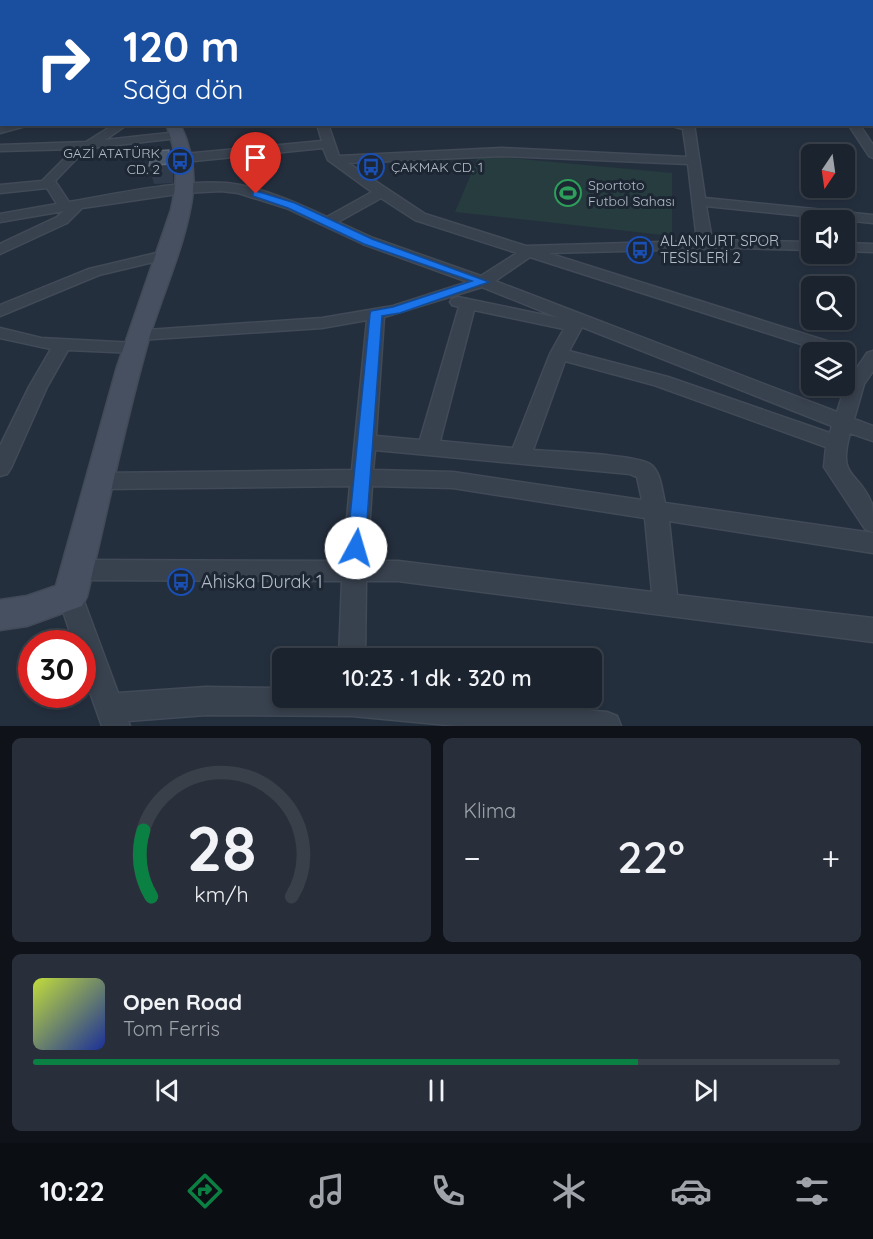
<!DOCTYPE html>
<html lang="tr">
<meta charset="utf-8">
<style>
body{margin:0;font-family:Quicksand,sans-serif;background:#282f3a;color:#f1f3f6;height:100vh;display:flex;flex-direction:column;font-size:22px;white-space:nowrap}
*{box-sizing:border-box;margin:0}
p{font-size:20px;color:#a0a4aa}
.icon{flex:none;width:33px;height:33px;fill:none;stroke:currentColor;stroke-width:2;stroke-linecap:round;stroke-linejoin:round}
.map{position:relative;height:726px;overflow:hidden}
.sheet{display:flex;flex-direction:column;gap:12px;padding:12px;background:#0f1319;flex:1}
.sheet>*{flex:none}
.top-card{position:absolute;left:0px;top:0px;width:873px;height:126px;box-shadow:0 3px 9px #0003,0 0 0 2px #39404a;background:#1a4fa0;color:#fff;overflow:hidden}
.needle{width:39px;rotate:193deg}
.fabs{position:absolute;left:801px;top:144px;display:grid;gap:12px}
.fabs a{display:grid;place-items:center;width:54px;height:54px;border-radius:9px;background:#1b232e;box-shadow:0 3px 9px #0003,0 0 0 2px #39404a;font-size:30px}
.speed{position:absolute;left:18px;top:630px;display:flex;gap:12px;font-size:30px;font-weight:700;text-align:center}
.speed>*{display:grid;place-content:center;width:78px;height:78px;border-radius:50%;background:#1b232e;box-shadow:0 3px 9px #0003,0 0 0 2px #39404a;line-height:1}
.speed .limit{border:9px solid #d22;background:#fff;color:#111}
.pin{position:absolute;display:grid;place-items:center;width:51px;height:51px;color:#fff;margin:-62px -26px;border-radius:50% 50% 50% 0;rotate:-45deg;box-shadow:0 0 6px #0007}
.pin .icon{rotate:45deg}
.me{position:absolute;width:66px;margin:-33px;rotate:6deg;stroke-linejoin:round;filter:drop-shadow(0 0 4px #0008)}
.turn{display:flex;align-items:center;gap:21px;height:126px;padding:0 24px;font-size:27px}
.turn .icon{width:78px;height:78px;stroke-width:2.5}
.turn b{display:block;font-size:42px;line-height:51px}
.big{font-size:45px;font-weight:600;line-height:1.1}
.sheet .widget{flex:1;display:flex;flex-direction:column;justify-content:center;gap:9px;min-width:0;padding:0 21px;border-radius:9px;background:#282f3a}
.sheet .dial{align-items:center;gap:0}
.dial svg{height:156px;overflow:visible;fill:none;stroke:#39404a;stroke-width:7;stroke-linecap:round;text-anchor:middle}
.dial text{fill:#f1f3f6;stroke:none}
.song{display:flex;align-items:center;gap:18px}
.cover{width:72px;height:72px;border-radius:9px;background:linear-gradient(135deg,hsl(70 70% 55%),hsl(230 70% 35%))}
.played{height:6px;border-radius:3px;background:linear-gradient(90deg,#0b8043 75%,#39404a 75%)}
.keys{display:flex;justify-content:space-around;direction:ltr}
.heat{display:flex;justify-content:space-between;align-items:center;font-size:33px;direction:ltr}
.sheet .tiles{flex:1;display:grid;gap:12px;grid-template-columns:1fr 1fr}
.widget:last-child{grid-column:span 2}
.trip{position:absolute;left:272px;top:648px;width:330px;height:60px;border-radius:9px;background:#1b232e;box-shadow:0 3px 9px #0003,0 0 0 2px #39404a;font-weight:600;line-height:60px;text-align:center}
.dock{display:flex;height:96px;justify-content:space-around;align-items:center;background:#0b0e12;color:#a0a4aa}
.dock .icon{width:42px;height:42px}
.dock .active{color:#0b8043}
.dock b{font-size:27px;color:#f1f3f6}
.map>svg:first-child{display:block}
.green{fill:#263c3f}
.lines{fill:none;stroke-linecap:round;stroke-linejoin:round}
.lane-casing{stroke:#414a57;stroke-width:3}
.street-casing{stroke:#414a57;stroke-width:3}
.secondary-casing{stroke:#414a57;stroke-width:3}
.highway-casing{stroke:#434c59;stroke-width:2}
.lane{fill:#38414e;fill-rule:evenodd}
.street{fill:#38414e;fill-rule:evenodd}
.secondary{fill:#465061;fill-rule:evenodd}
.highway{fill:#746855;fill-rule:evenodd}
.wall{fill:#3f4b5c}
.shaded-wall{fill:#2f3b4b}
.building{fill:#4b5868;stroke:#5c6777;stroke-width:1.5}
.route{fill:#1a73e8;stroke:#114b97;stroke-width:1.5}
.labels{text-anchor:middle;stroke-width:6;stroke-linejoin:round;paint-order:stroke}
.far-poi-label{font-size:14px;fill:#b4bcc9;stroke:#1d2633;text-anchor:start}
.poi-label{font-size:15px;fill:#b4bcc9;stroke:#1d2633;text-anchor:start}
.near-poi-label{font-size:18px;fill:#b4bcc9;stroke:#1d2633;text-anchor:start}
</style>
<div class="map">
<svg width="873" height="726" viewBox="0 0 873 726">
<rect width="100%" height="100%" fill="#242f3e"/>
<polygon class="green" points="479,155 672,173 672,236 455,212"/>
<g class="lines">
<defs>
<g id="lane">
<polygon points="801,0 805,0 804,2 800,2"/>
<polygon points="859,0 873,0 873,2"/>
</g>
<g id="street">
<polygon points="188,0 196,0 196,2 189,2"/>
<polygon points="234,0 242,0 234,2"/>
<polygon points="271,0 279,0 271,2"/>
<polygon points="296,0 304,0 296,2"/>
<polygon points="361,0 374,2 361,2"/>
<polygon points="488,0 496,0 487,2"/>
<polygon points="503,0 517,2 504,2"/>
<polygon points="731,0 741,0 742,2 732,2"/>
<rect x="872" y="18" width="1" height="5"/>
<rect x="0" y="52" width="2" height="6"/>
<rect x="0" y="66" width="2" height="6"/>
<rect x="872" y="74" width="1" height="6"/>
<polygon points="10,124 33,124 0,133 0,127"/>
<path d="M115 124 125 126 105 140 178 132 184 135 178 138 91 148 81 154 55 181 69 202C116 194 195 176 240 185 270 191 299 204 327 217L372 192 328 160 323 148 184 162 178 158 184 154 322 141 317 124H328L339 156 502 148 687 157 683 129 665 124H694L705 198 873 215V223L706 206 712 240 812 242V250L738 248 548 253 849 348 852 352 844 357V352H826L530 257 495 281 837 412 846 384 867 353 873 351V371L864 384 854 419 873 426V441L850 433C837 480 858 469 872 504 873 511 873 524 873 532L865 529 824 467 826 447 654 385 565 361 533 450C557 452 633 454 650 464 661 471 662 492 665 503L873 533V553L669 521 677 595 873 618V642L398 581H366L365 658H339L342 581 77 580 68 577 65 570 68 563 77 560 343 561 350 486 100 489 92 487 89 481 92 475 100 473 352 470 367 320 322 328 139 340 133 339 130 335 133 331 322 318 393 306 468 282 363 244 286 208 238 193 221 191 184 193 82 208 67 223 0 254V244L57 217 64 211 0 222V214L57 204 47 188 0 193V185L42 181 74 149 0 151V145L86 142ZM502 156 688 164 697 241 526 246 425 214 348 163ZM381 198 415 220 517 253 481 276 373 238 338 222ZM482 287 559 318 458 297 452 299 450 302 452 305 459 307 420 440 376 436 384 317ZM474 310 564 329 550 354 513 448 440 441ZM582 327 832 426 830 433 668 377 569 351ZM375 450 630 474 637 477 642 500 453 472 373 470ZM372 486 453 488 645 518 652 592 398 561H367Z"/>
<polygon points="848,124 859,124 873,145 873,158 869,156"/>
<polygon points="844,243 873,244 873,252 844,251"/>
<polygon points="169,250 174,251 176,254 174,257 99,275 0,316 0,305 89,269"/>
<polygon points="0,328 41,338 136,343 142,344 145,348 142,352 136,353 68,350 47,387 11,468 7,474 0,476 0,446 29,387 51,349 0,338"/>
<polygon points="70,585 79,588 82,596 118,693 206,687 282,688 282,698 453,698 607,712 617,716 621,726 458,726 352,716 206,715 128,721 130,726 102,726 82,670 82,644 74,644 58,596 61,588"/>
</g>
<g id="secondary">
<polygon points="129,0 139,0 140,2 130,2"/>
<path d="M166 124H180C190 145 195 168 193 191 187 241 165 287 150 335 125 421 108 509 87 596L82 606 27 626 0 630V600L27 596 56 586 117 367 171 210C178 180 178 153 166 124Z"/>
</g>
<g id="highway">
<polygon points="44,0 59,0 43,2"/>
<polygon points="0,26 2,26 0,35"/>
</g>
</defs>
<use href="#lane" class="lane-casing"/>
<use href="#street" class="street-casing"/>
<use href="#secondary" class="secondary-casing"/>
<use href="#highway" class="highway-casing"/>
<use href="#lane" class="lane"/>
<use href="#street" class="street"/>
<use href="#secondary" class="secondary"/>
<use href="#highway" class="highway"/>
</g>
<polygon class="wall" points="872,100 873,100 873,115 872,113"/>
<polygon class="shaded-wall" points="169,150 173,167 173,183 154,184 149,166"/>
<g class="building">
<polygon points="0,0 20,0 20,1 2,2 2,4 0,4"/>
<polygon points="169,150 168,164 149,166 152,151"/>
</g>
<polygon class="route" points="256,191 295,203 372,239 489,282 400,313 382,316 365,548 362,553 356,555 349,553 347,548 370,314 371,311 393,307 472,281 364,244 288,208 253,196 253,192"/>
<defs>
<symbol id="bus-ring" viewBox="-11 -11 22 22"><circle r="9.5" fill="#1d2633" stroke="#1a4fb4" stroke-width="1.5"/><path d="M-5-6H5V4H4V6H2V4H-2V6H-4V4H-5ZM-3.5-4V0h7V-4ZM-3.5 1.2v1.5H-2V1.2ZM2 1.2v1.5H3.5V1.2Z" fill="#1a4fb4"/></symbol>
<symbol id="stadium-ring" viewBox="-11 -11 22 22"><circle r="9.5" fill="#1d2633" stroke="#2e9e5b" stroke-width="1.5"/><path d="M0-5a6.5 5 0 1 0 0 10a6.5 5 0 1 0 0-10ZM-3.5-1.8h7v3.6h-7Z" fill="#2e9e5b"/></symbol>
</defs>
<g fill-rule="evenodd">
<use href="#bus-ring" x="165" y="146" width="30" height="30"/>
<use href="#bus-ring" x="356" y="152" width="30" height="30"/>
<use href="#stadium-ring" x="553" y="178" width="30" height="30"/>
<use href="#bus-ring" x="625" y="235" width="30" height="30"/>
<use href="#bus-ring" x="166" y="567" width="30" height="30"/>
</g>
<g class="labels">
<g class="far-poi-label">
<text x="160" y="158" text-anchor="end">GAZİ ATATÜRK<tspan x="160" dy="16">CD. 2</tspan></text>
<text x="391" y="172">ÇAKMAK CD. 1</text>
<text x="588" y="190">Sportoto<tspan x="588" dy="16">Futbol Sahası</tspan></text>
</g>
<g class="poi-label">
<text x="660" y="246">ALANYURT SPOR<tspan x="660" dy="17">TESİSLERİ 2</tspan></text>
</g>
<g class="near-poi-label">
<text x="201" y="588">Ahiska Durak 1</text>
</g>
</g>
</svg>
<div class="fabs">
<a><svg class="needle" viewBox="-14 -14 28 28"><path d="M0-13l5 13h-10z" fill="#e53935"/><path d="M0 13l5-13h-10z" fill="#a0a4aa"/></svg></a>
<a><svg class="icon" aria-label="sound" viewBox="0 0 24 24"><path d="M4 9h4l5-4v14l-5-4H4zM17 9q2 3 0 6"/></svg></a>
<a><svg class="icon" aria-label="search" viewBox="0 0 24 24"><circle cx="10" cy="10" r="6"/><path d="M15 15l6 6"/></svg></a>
<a><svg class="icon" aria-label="layers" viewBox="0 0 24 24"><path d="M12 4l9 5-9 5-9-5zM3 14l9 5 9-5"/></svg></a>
</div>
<div class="speed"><div class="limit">30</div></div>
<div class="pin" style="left:256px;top:194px;background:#d93025"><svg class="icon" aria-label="arrive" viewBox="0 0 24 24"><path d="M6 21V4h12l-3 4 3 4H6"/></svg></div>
<svg class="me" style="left:356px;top:548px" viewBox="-20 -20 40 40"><circle r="19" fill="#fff"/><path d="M0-13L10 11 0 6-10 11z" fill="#1a73e8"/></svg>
<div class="trip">10:23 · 1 dk · 320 m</div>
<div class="top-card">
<div class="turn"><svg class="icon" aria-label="right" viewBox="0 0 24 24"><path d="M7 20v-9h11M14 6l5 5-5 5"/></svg><div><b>120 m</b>Sağa dön</div></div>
</div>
</div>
<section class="sheet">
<div class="tiles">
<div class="widget dial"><svg viewBox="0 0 100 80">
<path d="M14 69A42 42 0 1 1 86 69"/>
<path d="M14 69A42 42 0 0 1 10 35" stroke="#0b8043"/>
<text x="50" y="56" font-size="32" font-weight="700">28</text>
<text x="50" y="72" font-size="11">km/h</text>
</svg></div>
<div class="widget"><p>Klima</p>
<div class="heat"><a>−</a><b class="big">22°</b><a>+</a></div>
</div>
<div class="widget">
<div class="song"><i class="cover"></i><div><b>Open Road</b><p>Tom Ferris</p></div></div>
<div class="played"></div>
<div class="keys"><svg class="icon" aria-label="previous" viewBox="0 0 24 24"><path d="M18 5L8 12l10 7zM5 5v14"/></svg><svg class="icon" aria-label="pause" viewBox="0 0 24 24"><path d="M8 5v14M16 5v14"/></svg><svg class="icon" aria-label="next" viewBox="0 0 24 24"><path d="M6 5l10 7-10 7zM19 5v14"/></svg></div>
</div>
</div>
</section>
<nav class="dock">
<b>10:22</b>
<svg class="icon active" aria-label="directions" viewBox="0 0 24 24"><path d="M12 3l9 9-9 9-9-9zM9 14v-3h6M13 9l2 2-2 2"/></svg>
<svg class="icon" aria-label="music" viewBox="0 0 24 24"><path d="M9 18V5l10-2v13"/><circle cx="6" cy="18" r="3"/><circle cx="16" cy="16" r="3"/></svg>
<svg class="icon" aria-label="phone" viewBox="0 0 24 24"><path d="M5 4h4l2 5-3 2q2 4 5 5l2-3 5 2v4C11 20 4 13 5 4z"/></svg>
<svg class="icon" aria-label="climate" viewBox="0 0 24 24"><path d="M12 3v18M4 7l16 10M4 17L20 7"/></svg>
<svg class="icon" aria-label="car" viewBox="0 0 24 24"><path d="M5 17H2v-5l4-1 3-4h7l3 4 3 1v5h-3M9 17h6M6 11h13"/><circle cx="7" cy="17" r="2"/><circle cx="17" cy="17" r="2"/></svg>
<svg class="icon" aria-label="filters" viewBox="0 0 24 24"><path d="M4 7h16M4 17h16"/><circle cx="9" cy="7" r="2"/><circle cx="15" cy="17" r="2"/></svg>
</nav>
